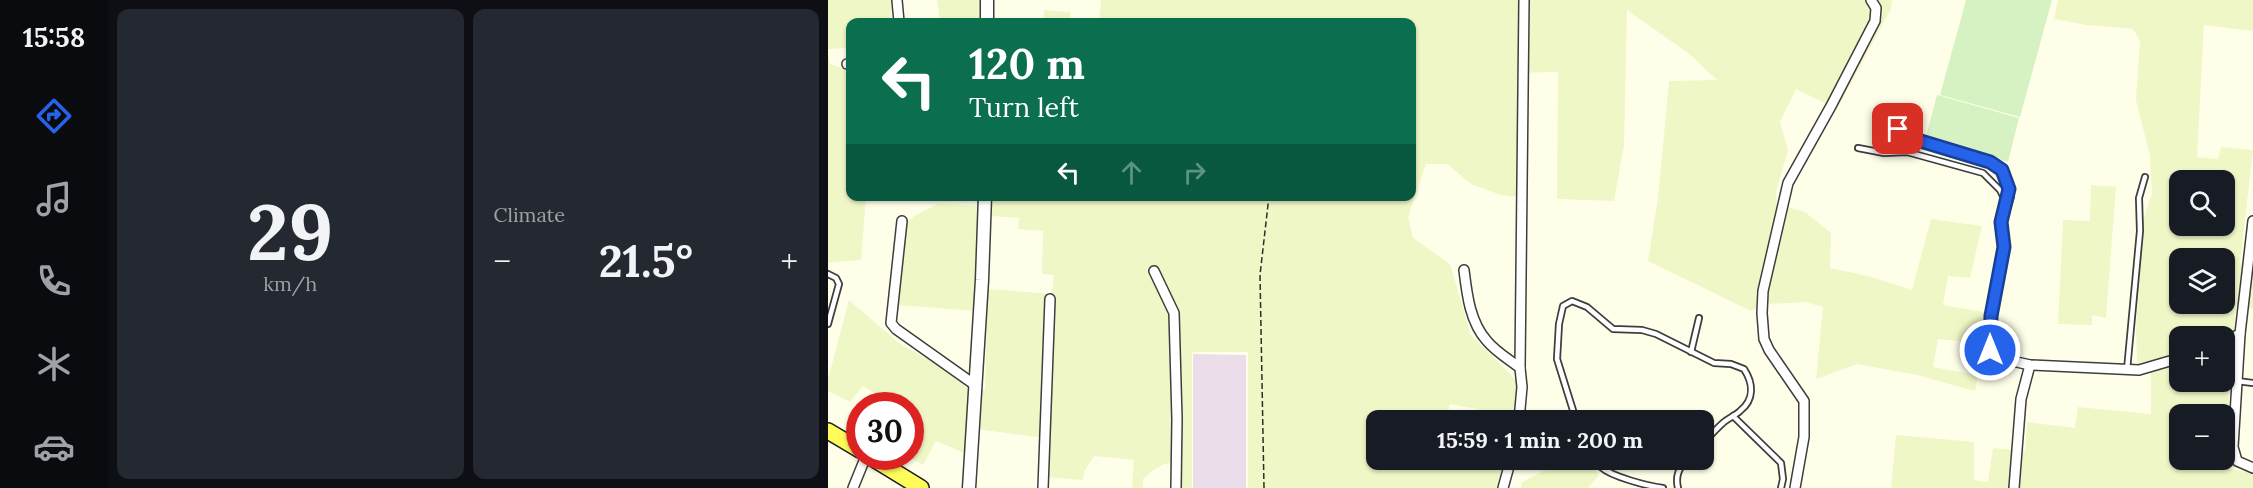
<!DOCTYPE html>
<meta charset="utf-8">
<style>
body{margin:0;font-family:Lora,serif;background:#242831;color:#f1f3f6;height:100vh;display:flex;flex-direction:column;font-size:22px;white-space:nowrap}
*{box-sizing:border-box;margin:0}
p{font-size:20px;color:#9ea1a6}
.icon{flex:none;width:33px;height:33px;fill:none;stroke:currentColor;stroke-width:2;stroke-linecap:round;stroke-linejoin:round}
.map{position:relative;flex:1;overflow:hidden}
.drawer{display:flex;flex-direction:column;gap:9px;padding:9px;background:#0d0f14;width:720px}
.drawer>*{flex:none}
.banner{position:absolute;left:18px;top:18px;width:570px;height:183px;border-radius:12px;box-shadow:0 2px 4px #0004;background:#0b6e4f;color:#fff;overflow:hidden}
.fabs{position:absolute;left:1341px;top:170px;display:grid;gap:12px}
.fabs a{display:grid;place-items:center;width:66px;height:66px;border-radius:12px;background:#171b24;box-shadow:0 2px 4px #0004;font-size:30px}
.speed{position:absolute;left:18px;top:392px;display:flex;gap:12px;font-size:30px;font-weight:700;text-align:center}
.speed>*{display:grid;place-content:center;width:78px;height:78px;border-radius:50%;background:#171b24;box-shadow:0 2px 4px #0004;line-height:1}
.speed .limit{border:9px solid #d22;background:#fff;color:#111}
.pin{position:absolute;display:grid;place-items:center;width:51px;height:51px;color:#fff;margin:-26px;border-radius:12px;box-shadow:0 3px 9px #0006}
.me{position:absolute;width:66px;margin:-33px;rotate:0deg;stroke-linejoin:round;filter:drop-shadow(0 0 4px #0008)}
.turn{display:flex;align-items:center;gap:21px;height:126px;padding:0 24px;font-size:27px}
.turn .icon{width:78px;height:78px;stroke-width:2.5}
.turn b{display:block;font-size:42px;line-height:51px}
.lanes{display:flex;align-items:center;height:57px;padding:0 24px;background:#0003;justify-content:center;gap:30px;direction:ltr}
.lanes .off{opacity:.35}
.big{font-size:45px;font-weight:700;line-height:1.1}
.drawer .tile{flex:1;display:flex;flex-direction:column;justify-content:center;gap:9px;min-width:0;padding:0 21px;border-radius:12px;background:#242831}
.drawer .dial{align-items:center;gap:0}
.dial b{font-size:78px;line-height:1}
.heat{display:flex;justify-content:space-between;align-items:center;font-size:33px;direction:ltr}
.drawer .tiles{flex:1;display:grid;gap:9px;grid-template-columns:repeat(2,1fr)}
.trip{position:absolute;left:538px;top:410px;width:348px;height:60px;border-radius:12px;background:#171b24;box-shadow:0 2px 4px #0004;font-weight:700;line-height:60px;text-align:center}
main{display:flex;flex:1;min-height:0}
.dock{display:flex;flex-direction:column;width:108px;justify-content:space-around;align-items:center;background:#090b0e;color:#9ea1a6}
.dock .icon{width:42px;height:42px}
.dock .selected{color:#2563eb}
.dock b{font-size:27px;color:#f1f3f6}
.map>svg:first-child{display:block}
.industrial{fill:#ebdeea}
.farmland{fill:#f0f7c7;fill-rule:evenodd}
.pitch{fill:#d7f2c2}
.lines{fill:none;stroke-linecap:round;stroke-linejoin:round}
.service-casing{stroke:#3e3e3e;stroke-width:8}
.minor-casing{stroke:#3e3e3e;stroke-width:12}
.tertiary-casing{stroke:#3e3e3e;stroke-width:15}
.primary-casing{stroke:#1c1c1c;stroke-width:18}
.path{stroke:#2d2d2d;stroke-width:1.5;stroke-dasharray:6 3;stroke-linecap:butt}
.service{stroke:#fff;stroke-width:4.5}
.minor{stroke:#fff;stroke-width:9}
.tertiary{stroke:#fff;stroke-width:12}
.primary{stroke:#fffb59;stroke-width:15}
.route-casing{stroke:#184099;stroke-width:15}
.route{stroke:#2563eb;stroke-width:10}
</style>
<main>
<nav class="dock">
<b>15:58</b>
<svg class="icon selected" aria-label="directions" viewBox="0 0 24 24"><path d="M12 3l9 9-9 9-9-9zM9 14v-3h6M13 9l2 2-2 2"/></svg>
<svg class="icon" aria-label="music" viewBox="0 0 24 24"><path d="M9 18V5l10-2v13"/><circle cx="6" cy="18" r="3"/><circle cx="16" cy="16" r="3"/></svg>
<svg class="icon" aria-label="phone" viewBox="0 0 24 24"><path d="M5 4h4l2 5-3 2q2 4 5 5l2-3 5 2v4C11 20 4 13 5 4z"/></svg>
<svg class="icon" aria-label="climate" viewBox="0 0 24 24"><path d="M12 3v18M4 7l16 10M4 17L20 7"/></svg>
<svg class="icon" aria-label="car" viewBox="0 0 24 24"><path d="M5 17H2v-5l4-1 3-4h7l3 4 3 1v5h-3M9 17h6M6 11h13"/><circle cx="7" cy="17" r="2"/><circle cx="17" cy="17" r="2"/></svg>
</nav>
<section class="drawer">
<div class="tiles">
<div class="tile dial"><b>29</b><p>km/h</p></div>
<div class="tile"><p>Climate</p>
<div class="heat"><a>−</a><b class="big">21.5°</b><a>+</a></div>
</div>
</div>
</section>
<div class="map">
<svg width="1425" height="488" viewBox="0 0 1425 488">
<rect width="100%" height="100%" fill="#ffffe9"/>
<polygon class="industrial" points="365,354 418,355 418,488 365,488"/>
<g class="farmland">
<polygon points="0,0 63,0 63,22 22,22 22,48 0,49"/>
<polygon points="109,0 152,0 154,22 112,22"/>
<path d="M273 0H1064L1063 9 1009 109 968 89 952 122 960 150 948 192 949 204 977 212 1003 233 1002 268 1040 276 1084 290 1103 219 1154 226 1142 278 1120 276 1115 305 1156 312 1155 343 1110 339 1105 367 1150 375 1147 391 1089 375 1029 364 988 379 995 307 977 302 940 304 923 311 820 261 830 198 841 81 889 80 860 53 799 10 796 145 786 201 729 199 730 72 691 73 690 197 673 195 643 184 619 164H598L580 217 585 238 622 264 643 335 689 381 686 416 622 404 618 420H549V459H663L674 462 677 468 673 488H420V352H364V488H354V461L336 464 324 471 315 479V488H304L306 460 266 456 256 472 255 480 218 477 217 438 140 428 136 453 108 441 95 465 79 456H82V405H57L59 401 35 386 22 402 0 391V379L21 300 71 343 110 365 140 389 157 390 159 312 70 305 71 231 86 216 109 204 163 206 164 196H584V22H215L216 10 242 12 243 20 271 21ZM151 215 191 218 190 229 215 231 214 274 226 275 224 294 148 288Z"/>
<path d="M1230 0H1425V31L1376 25 1369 157 1390 159 1393 147 1425 150 1412 263 1425 267V309L1408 306 1397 453 1402 469 1425 473V488H1063L1068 435 1146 442V480L1160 482 1165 448 1197 451 1199 422 1247 428 1250 407 1323 414V374L1321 362 1309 363 1308 328 1315 220 1324 194 1322 156 1308 100 1312 41 1305 29 1258 25 1226 19ZM1352 180H1396V225H1352ZM1352 258H1396V303H1352ZM1352 336H1396V381H1352ZM1352 414H1396V459H1352Z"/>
<polygon points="0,53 2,64 17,69 22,95 22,196 38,197 33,260 0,263"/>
<polygon points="1263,185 1288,187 1278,318 1264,315 1264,325 1230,324 1235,220 1262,221"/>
<polygon points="738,459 758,459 771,475 760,488 693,488 694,482"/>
</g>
<g class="pitch">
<polygon points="1138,0 1224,0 1192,117 1112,95"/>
<polygon points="1109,95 1191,118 1180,162 1097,140"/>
</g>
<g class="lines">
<defs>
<g id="service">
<polyline points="1070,129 1086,139 1169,165 1178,176 1181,196"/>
<polyline points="1030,148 1056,153 1079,152 1155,173 1172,190 1177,200"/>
<polyline points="0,274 8,278 11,284 0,324"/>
<polyline points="863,352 871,318"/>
<polyline points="1299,370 1312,231 1311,198 1317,177"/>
<polyline points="1409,381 1425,383"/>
<polyline points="905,416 953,463 955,479 953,488"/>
<path d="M748 420 729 359 731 324 735 306 744 301 759 307 785 329 814 330 828 334 886 363 903 364 916 369C925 383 927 399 912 411 908 415 901 418 896 422 889 428 883 435 876 442"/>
<path d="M767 459C769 462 770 465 773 467 784 477 820 486 835 488"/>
<path d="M850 488C847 476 851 468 859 459"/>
</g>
<g id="minor">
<polyline points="69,0 71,22"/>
<polyline points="19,64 22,64"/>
<polyline points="1181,196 1173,222 1176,247 1163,316 1161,344 1166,354 1171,358 1202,365 1311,370 1352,358"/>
<polyline points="74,221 63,323 68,329 147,385"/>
<polyline points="1425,221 1412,334 1405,447 1409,461 1425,468"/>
<path d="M636 270C639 295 642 322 659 341 668 352 682 360 692 368"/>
<polyline points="326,271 346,313 349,419 348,488"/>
<polyline points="1396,341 1412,334"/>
<polyline points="691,420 694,387 692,368 696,0"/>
<polyline points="25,488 38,456"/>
<polyline points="215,488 222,299"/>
<polyline points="675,488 683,459"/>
<polyline points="967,488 976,437 976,401 941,350 936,339 934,313 935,291 960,183 1003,106 1047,21 1048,8 1043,0"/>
<polyline points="1186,488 1193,399 1202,365"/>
</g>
<g id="tertiary">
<polyline points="159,0 159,22"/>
<polyline points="141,488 154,280 157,196"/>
</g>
<g id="primary">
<polyline points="0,431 32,450"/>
<polyline points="41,456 93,488"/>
</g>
</defs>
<use href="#service" class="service-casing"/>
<use href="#minor" class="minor-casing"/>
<use href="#tertiary" class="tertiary-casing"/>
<use href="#primary" class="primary-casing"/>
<polyline class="path" points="436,488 432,275 441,196"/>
<use href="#service" class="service"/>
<use href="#minor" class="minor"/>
<use href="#tertiary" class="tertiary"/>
<use href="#primary" class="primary"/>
</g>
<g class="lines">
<defs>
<polyline id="route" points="1070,129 1086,139 1162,162 1174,170 1181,189 1173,222 1176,247 1163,316 1162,350"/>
</defs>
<use href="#route" class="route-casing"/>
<use href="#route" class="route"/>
</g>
</svg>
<div class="fabs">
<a><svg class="icon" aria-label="search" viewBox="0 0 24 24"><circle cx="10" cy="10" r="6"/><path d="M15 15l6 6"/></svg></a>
<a><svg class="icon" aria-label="layers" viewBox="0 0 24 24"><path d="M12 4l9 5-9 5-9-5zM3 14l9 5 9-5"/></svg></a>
<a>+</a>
<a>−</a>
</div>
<div class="speed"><div class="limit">30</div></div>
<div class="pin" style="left:1070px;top:129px;background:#d93025"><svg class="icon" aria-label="arrive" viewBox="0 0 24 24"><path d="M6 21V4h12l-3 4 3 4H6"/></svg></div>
<svg class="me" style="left:1162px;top:350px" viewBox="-20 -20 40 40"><circle r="17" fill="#2563eb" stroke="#fff" stroke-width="3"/><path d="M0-11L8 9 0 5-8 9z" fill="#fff"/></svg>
<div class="trip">15:59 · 1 min · 200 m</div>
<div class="banner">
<div class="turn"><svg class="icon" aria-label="left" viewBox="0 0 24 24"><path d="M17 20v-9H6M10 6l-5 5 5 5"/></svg><div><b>120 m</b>Turn left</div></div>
<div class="lanes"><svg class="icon" aria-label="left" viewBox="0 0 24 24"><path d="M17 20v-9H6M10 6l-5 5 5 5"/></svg><svg class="icon off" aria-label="ahead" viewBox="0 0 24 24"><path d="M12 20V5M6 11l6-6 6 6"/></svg><svg class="icon off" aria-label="right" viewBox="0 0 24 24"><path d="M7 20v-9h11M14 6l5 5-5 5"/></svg></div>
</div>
</div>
</main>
